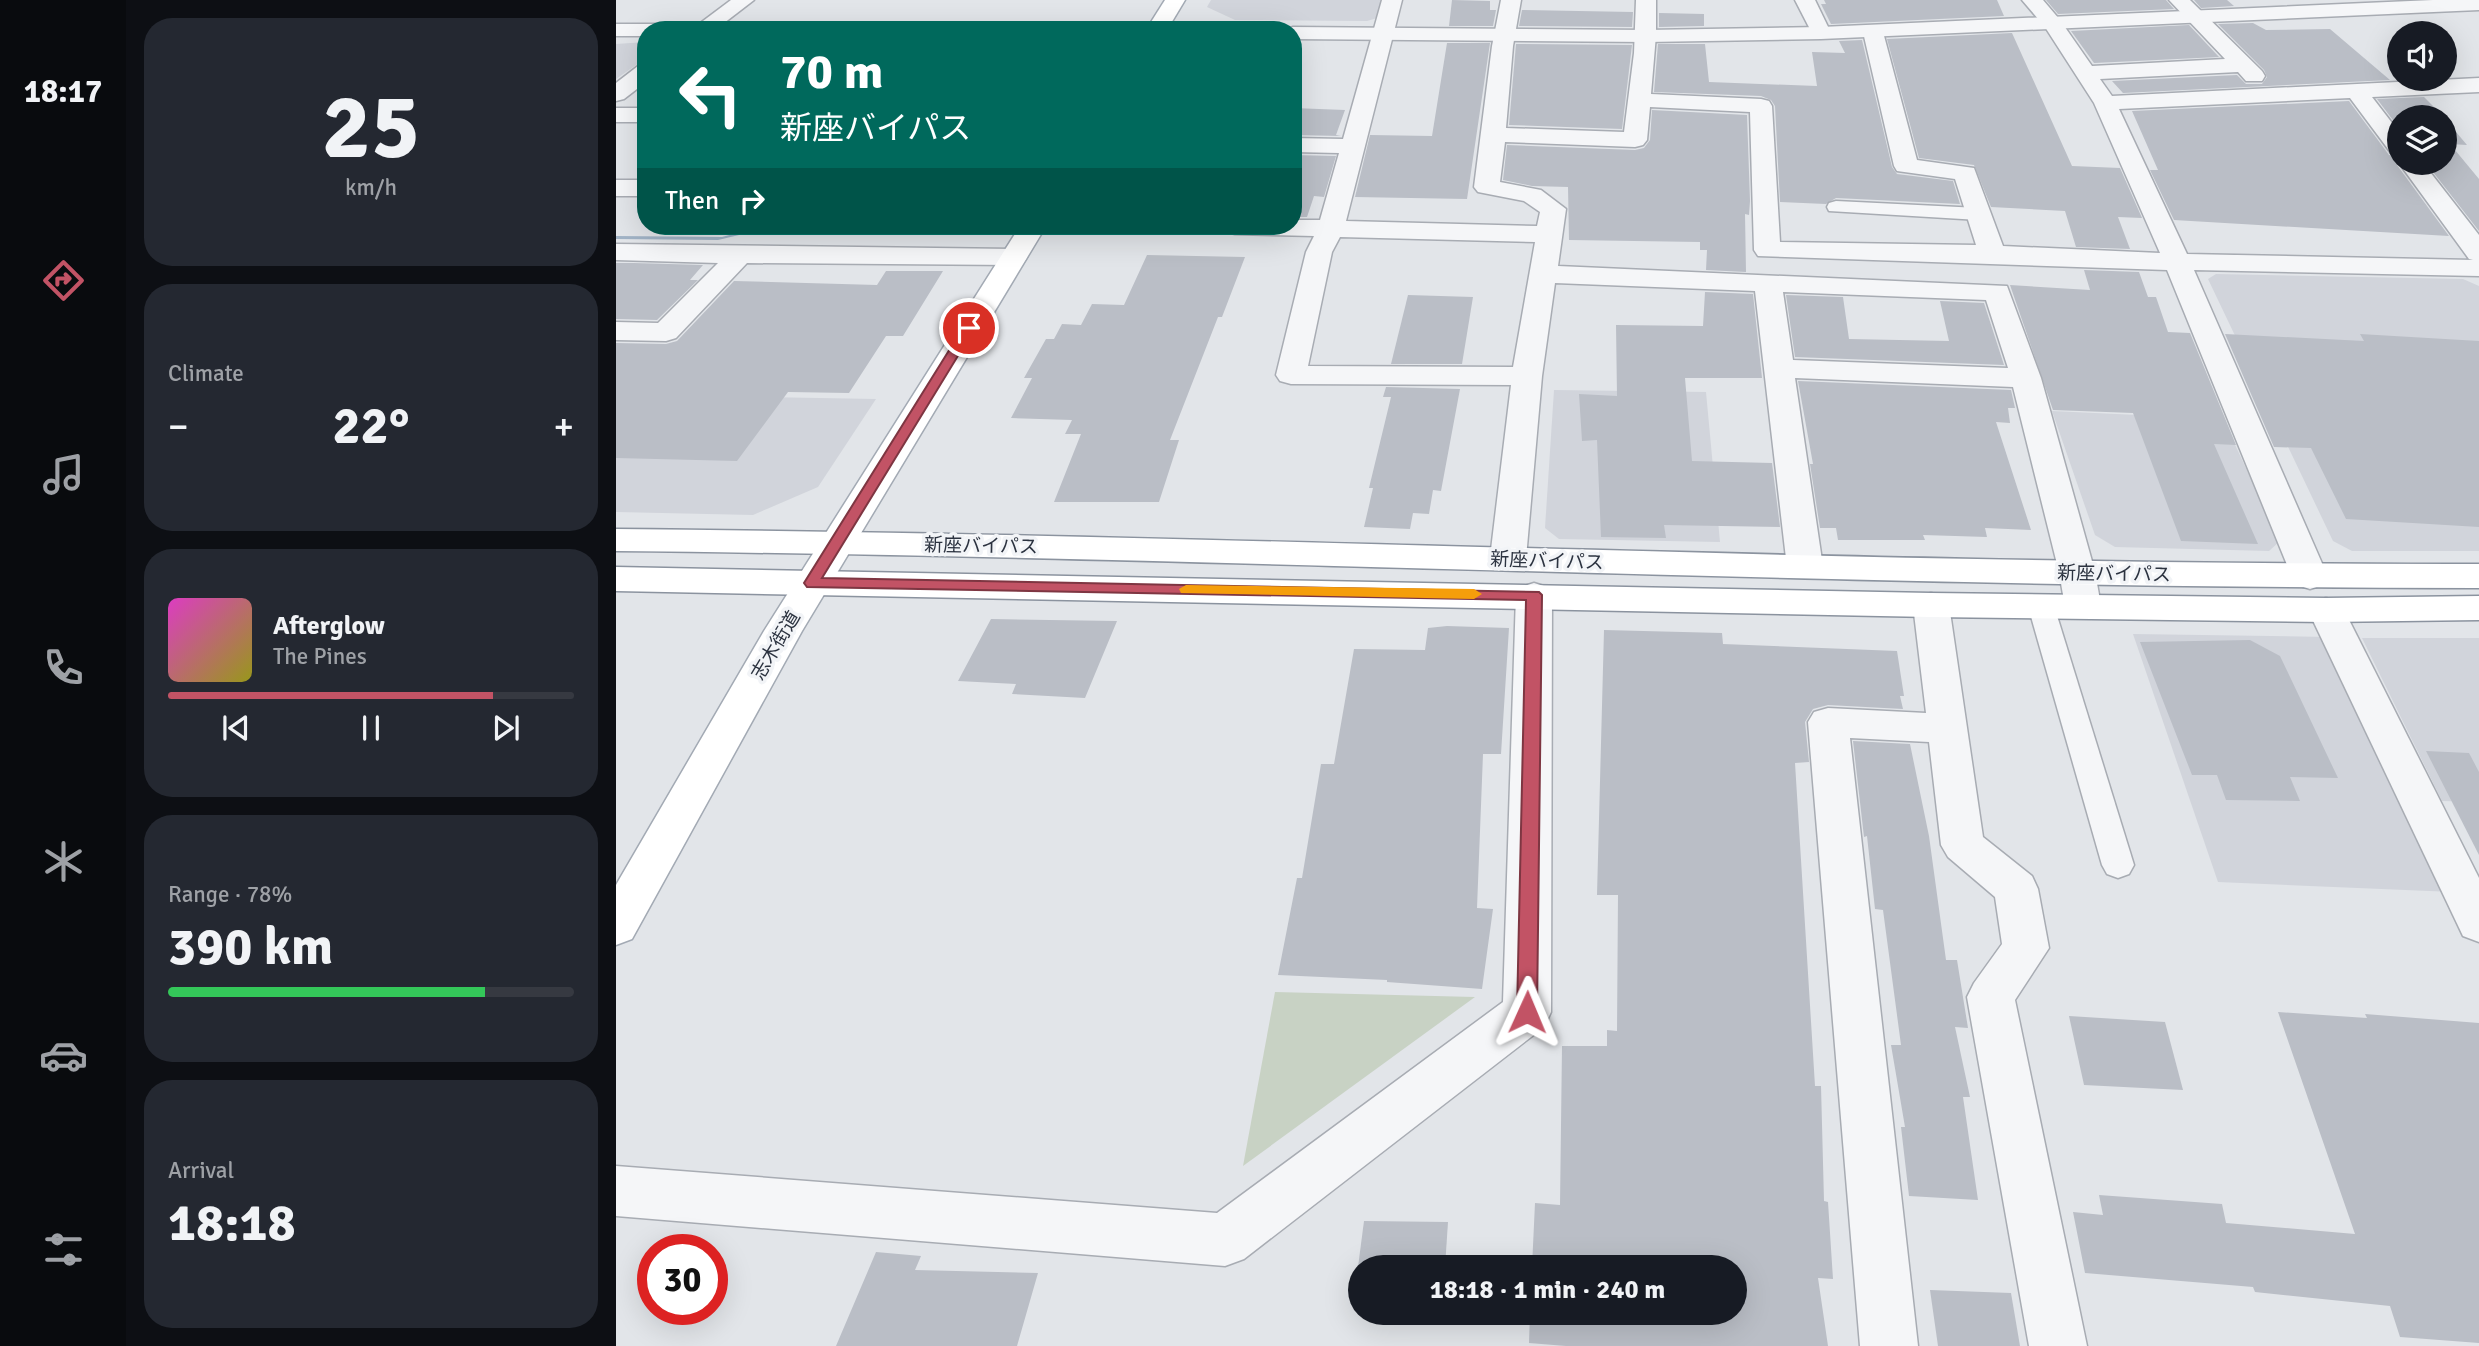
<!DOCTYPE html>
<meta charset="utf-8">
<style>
body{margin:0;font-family:Signika,"Noto Sans JP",sans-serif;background:#242831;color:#f1f3f6;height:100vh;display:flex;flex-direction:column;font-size:26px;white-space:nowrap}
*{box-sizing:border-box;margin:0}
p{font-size:23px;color:#9ea1a6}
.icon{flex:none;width:38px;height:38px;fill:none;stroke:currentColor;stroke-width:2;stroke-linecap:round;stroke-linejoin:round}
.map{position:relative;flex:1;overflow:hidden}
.drawer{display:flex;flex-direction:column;gap:18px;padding:18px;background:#0d0f14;width:490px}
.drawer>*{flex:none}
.banner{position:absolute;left:21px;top:21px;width:665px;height:214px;border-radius:28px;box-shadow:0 7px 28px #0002;background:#00695c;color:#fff;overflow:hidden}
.controls{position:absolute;left:1771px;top:21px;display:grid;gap:14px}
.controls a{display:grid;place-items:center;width:70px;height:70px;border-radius:50%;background:#171b24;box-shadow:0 7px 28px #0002;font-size:35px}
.speed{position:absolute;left:21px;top:1234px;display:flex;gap:14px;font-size:35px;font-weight:700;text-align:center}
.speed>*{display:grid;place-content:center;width:91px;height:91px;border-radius:50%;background:#171b24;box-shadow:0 7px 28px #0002;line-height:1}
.speed .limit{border:10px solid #d22;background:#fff;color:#111}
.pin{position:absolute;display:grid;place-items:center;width:60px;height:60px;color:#fff;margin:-30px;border:4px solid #fff;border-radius:50%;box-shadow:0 2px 7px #0007}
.me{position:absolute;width:77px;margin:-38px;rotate:1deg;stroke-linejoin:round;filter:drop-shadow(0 0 5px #0008)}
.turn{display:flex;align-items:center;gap:24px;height:147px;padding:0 28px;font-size:32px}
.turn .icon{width:91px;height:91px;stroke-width:2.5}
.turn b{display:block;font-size:49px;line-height:60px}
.then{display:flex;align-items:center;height:66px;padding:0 28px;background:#0003;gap:14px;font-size:26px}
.big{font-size:52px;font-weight:700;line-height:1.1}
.drawer .tile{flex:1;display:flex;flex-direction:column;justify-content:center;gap:10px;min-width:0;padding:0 24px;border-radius:28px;background:#242831}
.drawer .dial{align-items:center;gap:0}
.dial b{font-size:91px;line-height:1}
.song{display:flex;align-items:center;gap:21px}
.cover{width:84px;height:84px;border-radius:10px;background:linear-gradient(135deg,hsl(310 70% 55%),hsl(60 70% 35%))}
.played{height:7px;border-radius:4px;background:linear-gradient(90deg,#c25365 80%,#363941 80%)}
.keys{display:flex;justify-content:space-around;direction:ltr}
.heat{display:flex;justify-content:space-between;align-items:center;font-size:38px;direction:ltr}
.charge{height:10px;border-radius:5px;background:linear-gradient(90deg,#34c759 78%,#363941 0)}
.trip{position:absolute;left:732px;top:1255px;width:399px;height:70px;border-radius:35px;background:#171b24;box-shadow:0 7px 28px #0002;font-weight:700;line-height:70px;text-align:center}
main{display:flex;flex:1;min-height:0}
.menu{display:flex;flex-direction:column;width:126px;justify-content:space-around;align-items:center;background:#090b0e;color:#9ea1a6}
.menu .icon{width:49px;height:49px}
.menu .on{color:#c25365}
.menu b{font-size:32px;color:#f1f3f6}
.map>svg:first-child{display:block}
.built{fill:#d1d4db}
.green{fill:#c8d2c4}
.water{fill:#a1b3c6}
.building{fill:#babec6}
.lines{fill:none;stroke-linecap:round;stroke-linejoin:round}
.service-casing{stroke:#a8acb3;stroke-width:3}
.minor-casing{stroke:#a8acb3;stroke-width:3}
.tertiary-casing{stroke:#a8acb3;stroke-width:3}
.primary-casing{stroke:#a3aab4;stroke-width:3}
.trunk-casing{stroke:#8b939f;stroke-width:3}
.service{fill:#f5f6f8;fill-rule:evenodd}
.minor{fill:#f5f6f8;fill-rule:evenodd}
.tertiary{fill:#f5f6f8;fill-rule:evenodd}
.primary{fill:#fff;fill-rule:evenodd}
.trunk{fill:#fff;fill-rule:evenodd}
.route{fill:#c25365;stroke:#7e3642;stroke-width:2}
.slow{fill:#f59e0b}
.labels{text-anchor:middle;stroke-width:7;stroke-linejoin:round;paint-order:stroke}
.street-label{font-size:19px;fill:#2c3340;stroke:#f2f4f7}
</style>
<main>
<nav class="menu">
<b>18:17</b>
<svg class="icon on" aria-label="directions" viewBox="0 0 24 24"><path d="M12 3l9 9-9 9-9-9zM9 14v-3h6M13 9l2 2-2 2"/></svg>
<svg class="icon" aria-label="music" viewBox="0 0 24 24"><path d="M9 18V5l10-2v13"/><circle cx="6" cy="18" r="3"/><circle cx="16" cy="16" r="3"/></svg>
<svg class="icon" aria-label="phone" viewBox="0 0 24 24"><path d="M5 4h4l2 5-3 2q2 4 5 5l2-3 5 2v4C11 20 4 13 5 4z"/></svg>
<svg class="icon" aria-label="climate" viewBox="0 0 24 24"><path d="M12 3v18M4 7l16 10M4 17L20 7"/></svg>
<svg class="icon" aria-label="car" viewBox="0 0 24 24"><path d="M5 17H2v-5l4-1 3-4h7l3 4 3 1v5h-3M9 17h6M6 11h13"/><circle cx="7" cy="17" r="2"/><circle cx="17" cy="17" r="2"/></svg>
<svg class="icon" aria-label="filters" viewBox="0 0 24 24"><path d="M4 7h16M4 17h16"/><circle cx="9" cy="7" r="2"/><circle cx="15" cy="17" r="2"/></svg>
</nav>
<section class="drawer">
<div class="tile dial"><b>25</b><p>km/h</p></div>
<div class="tile"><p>Climate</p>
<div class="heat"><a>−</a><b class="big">22°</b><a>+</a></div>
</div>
<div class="tile">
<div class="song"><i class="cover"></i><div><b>Afterglow</b><p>The Pines</p></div></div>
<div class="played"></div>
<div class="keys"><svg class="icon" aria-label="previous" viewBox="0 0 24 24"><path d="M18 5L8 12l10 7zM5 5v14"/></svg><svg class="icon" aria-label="pause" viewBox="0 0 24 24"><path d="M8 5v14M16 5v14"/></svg><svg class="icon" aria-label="next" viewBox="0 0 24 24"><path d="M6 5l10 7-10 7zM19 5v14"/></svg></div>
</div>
<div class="tile"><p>Range · 78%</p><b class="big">390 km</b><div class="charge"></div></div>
<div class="tile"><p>Arrival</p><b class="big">18:18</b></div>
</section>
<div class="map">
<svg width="1863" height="1346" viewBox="0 0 1863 1346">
<rect width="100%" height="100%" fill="#e2e5e9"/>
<g class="built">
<polygon points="595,0 765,0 761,18 751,21 619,20 591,7"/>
<polygon points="30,42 30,58 0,79 0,44"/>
<polygon points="1600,274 1847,279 1863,286 1863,551 1736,551 1717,541 1592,279"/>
<polygon points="938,390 1090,392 1104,542 943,539 929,528"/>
<polygon points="32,395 260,399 202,487 137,515 0,512 0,432"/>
<polygon points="1436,411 1607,419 1664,541 1653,551 1499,547 1479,535"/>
<polygon points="1517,634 1713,637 1837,892 1602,882"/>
<polygon points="1746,638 1863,638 1863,802 1826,801"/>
</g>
<polygon class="green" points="659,992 859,997 627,1166"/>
<polygon class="water" points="139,228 343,230 339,234 140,231 102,240 0,239 0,236 106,237"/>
<g class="building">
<polygon points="836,0 874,1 874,10 880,10 877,26 833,26"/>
<polygon points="1208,0 1381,0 1388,16 1215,24 1205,4 1210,4"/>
<polygon points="1430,0 1550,0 1558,9 1442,14"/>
<polygon points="1578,0 1611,0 1618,6 1585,8"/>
<polygon points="906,10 1017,12 1016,27 903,26"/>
<polygon points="1043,13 1088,14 1088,26 1043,27"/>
<polygon points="1637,23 1650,30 1714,29 1774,80 1507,93 1496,81 1621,75 1630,84 1646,84 1651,77 1648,70 1602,24"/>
<polygon points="1573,25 1603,57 1478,63 1455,31"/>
<polygon points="1396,33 1456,166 1504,168 1526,218 1502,217 1514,249 1460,247 1449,211 1375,207 1358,165 1303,158 1271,39"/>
<polygon points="1246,40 1276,167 1281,174 1337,181 1344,204 1220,198 1210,204 1164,202 1159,106 1155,100 1145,96 1038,92 1042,44 1089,44 1093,82 1201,86 1196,52 1229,53 1223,41"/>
<polygon points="831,43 874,43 851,199 739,197 754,135 816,136"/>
<polygon points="900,44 1016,45 1006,129 893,125"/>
<polygon points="1808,97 1828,117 1783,117 1783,128 1761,99"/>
<polygon points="1733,101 1773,155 1783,157 1781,165 1833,236 1558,220 1534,170 1542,170 1516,111"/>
<polygon points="677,108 729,110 720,135 725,136 677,135"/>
<polygon points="1036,110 1131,115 1134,201 1133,215 1129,214 1130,272 1090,270 1091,250 1084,250 1084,242 953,240 952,187 916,186 887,180 891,145 1019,150 1028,148 1034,140"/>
<polygon points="1829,119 1851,145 1834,144 1863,179 1863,231 1810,163 1829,163"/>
<polygon points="677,155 720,156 708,197 698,196 691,217 677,217"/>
<polygon points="531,255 629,257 606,317 602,317 554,440 563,440 543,502 438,502 465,434 449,434 456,420 395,418 416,378 408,378 430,339 438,339 446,324 465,325 476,304 508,305"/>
<polygon points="0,263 18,263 87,265 74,280 82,280 41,320 0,319"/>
<polygon points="1468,270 1523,272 1532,297 1540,297 1552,332 1574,333 1620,445 1598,444 1642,544 1565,541 1517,413 1437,410 1394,285 1474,290"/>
<polygon points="270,271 327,271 287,336 270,336 233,393 172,392 121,461 0,458 0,343 50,344 61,341 118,281 261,285"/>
<polygon points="1089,292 1137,294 1146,378 1069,378 1076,461 1156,463 1164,527 1048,525 1050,538 985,537 981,440 966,441 963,394 1001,396 1000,325 1087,326"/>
<polygon points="792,295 857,297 846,364 775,364"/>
<polygon points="1170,295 1227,297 1233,339 1333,341 1324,301 1368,303 1388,365 1179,357"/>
<polygon points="1609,334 1748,341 1744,334 1863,341 1863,527 1730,519 1695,448 1658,447"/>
<polygon points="1182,381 1395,390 1399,408 1392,408 1394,423 1380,422 1415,530 1369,528 1371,537 1307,535 1309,540 1222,540 1220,528 1204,528 1194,464 1197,464"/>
<polygon points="770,387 844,389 825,491 817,490 813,514 797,513 794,529 748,527 757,488 753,488 775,397 767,397"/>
<polygon points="375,619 501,621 469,698 396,694 400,684 342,681"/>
<polygon points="831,626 893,628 885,754 867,754 861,908 877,909 866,989 771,982 771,980 662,975 681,878 686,878 705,764 718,764 738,649 809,650 812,628"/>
<polygon points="988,630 1106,633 1107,644 1281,651 1288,696 1284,696 1287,709 1212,705 1197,709 1189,722 1193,762 1179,763 1199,1086 1205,1086 1208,1201 1212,1202 1217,1279 1202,1278 1212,1346 950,1346 913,1343 914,1312 1118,1312 1118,1267 916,1267 919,1203 944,1205 946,1046 991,1046 991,1030 1001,1031 1002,895 981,895"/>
<polygon points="1634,640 1664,656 1722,778 1674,777 1684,801 1610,800 1601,775 1576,775 1524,642"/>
<polygon points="1237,741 1294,744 1313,836 1330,960 1341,960 1352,1028 1339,1027 1354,1097 1347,1097 1362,1200 1293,1196 1285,1127 1289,1127 1275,1045 1285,1045 1267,910 1259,909 1251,836 1248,837"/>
<polygon points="1810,751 1853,753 1863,772 1863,855"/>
<polygon points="1662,1012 1751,1018 1749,1014 1863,1023 1863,1343 1784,1337 1774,1306 1639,1292 1637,1287 1469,1273 1457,1212 1487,1215 1483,1195 1606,1204 1610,1223 1739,1234"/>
<polygon points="1453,1016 1549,1022 1567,1090 1468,1085"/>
<polygon points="748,1221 832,1222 829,1267 742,1267"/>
<polygon points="260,1252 305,1256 299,1270 422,1273 401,1346 220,1346"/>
<polygon points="1314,1290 1395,1293 1404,1346 1322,1346"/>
</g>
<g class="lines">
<defs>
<g id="service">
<polygon points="1220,201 1363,208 1372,214 1363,220 1213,211 1211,207 1213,203"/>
<polygon points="1425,597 1434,600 1438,606 1518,865 1513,874 1502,878 1491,874 1486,865 1412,606 1416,600"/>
</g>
<g id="minor">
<polygon points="115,0 138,0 99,30 75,30"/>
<path d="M766 0H786L730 221 921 226 924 212 908 201 862 192 858 187 876 46 885 0H905L897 46 890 128 1008 132 1018 53 1020 0H1040V35L1035 94 1145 99 1153 101 1156 106 1164 242 1360 245 1339 179 1281 171 1278 166 1247 32 1250 28H1264L1267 32 1301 160 1358 168 1387 246 1544 253 1478 103 1429 27 1406 0H1427L1444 20 1476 66 1609 59 1553 0H1574L1646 71 1649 76 1646 81H1630L1622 72 1484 79 1496 96 1863 78V92L1756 97 1783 132V155L1775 153 1734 98 1503 109 1571 254 1857 260 1853 259 1783 163H1807L1863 235V276L1578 270 1712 577 1707 585 1694 589 1681 585 1676 577 1551 270 1142 256 1138 250 1134 112 1034 107 1031 140 1027 145 1019 147 889 142 884 182 925 190 950 209 942 266 1391 286 1425 378 1479 572 1485 606 1480 615 1467 618 1454 615 1449 606 1443 572 1397 387 1179 378 1207 567 1202 575 1189 578 1176 575 1171 567 1139 291 939 283 926 376 910 558 904 566 892 569 880 566 874 558 895 385 675 384 664 381 660 375 690 252 698 236 619 234 610 232 606 226H677V220H704L723 153 677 152V138L727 139ZM724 237 919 242 897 367 692 366 716 252ZM1167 292 1370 300 1392 368 1177 360Z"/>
<polygon points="1179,0 1199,0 1215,33 1212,37 1198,37"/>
<polygon points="30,64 30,82 8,99 0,101 0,83 22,66"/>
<rect x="0" y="108" width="30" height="14"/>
<rect x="0" y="180" width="30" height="16"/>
<polygon points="0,244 397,249 407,251 411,257 407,263 397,265 131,263 60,338 50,341 0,340 0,322 42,323 102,263 0,260"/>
<polygon points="918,583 931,587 936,595 935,1012 928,1027 628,1259 609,1266 0,1216 0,1166 601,1213 887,1002 900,595 905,587"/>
<polygon points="1315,593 1328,596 1333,605 1367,837 1416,876 1422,889 1433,948 1399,1000 1471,1346 1413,1346 1351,997 1358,983 1386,944 1379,897 1332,857 1325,845 1313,742 1234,738 1302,1346 1244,1346 1192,722 1198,712 1212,708 1310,713 1297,605 1302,596"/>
<polygon points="1710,598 1723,601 1728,610 1863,878 1863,942 1847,936 1692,610 1697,601"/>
</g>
<g id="tertiary">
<polygon points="1817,0 1863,0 1863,10 1205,39 1031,42 677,39 677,30 669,30 677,27 1031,30 1205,27"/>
<polygon points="0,24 260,24 267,26 270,30 30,30 30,36 0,36"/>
</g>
<g id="primary">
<polygon points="549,0 569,0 551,30 530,30"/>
<polygon points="404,226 430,226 186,631 16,939 0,945 0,885 148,631"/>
</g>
<g id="trunk">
<path d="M0 529C621 534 1242 565 1863 564V588C1242 588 621 557 0 551Z"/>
<polygon points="0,567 1315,593 1710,598 1863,596 1863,620 1710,622 1315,617 0,591"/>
</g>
</defs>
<use href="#service" class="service-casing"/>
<use href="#minor" class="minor-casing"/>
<use href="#tertiary" class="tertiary-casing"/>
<use href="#primary" class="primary-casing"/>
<use href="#trunk" class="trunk-casing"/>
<use href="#service" class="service"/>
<use href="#minor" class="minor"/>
<use href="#tertiary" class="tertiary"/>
<use href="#primary" class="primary"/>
<use href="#trunk" class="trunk"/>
</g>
<polygon class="route" points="353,325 359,328 206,578 923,592 926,595 921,1012 918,1018 911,1021 904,1018 901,1012 910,600 191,587 188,583 347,328"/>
<polygon class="slow" points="570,585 858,589 866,594 858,599 565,593 563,589"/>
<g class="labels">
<g class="street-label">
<text transform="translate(365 545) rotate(1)" y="7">新座バイパス</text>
<text transform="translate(931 560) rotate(2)" y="7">新座バイパス</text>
<text transform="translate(1498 573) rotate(1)" y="7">新座バイパス</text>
<text transform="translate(159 645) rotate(-59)" y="7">志木街道</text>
</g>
</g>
</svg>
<div class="controls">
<a><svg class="icon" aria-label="sound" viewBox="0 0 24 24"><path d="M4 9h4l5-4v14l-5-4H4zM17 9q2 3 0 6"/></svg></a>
<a><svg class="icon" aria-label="layers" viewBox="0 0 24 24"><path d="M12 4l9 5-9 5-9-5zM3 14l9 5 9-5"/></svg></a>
</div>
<div class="speed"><div class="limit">30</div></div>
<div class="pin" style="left:353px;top:328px;background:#d93025"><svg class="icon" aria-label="arrive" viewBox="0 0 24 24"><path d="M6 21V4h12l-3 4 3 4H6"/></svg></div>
<svg class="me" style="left:911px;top:1012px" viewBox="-20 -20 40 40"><path d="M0-17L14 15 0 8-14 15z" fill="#c25365" stroke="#fff" stroke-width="4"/></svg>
<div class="trip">18:18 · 1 min · 240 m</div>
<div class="banner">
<div class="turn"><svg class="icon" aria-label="left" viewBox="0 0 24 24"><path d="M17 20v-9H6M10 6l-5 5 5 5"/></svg><div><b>70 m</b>新座バイパス</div></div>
<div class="then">Then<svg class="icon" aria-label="right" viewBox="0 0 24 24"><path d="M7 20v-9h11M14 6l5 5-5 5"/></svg></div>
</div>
</div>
</main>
